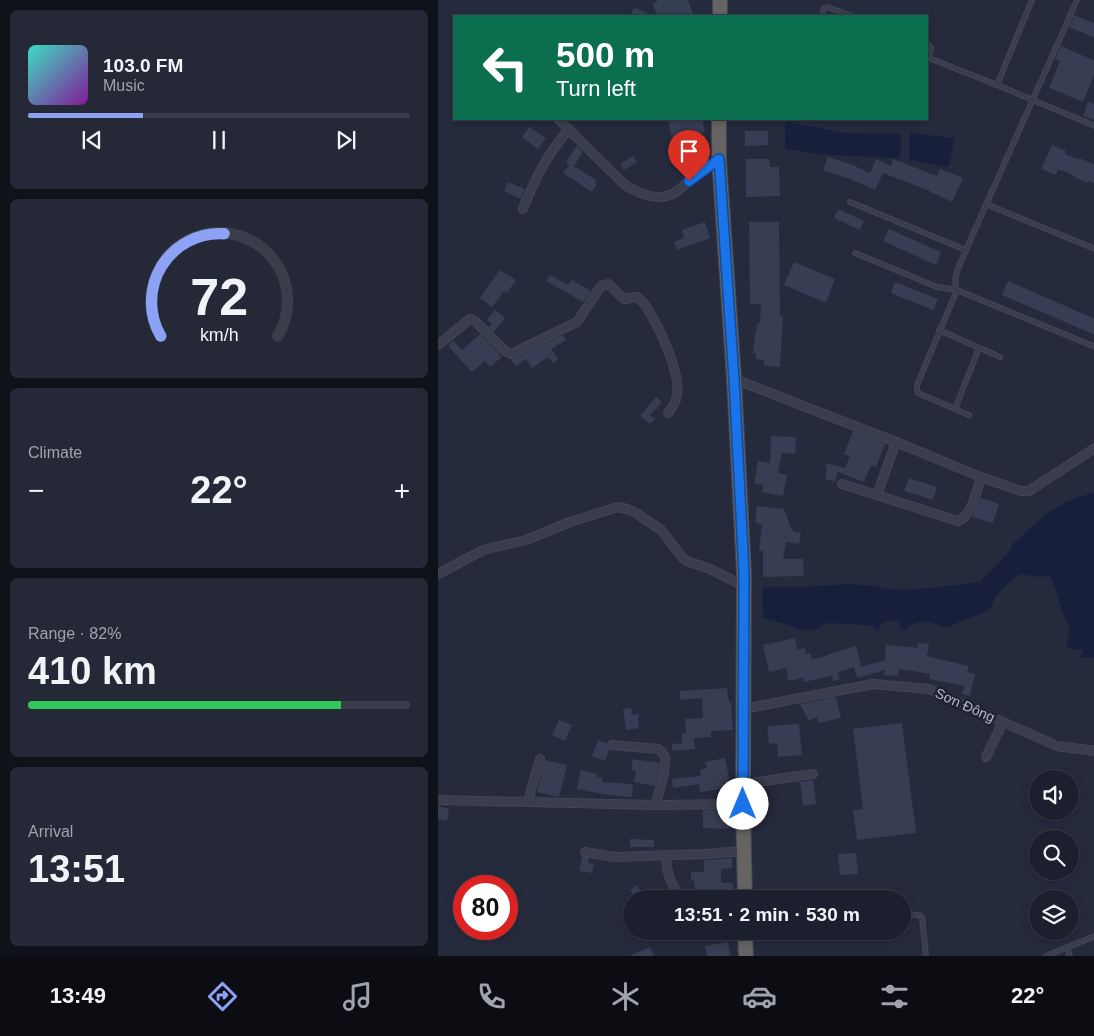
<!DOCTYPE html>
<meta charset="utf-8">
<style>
body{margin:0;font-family:Helvetica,sans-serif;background:#252836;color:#f1f3f6;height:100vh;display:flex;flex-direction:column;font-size:19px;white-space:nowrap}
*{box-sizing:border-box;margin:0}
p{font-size:16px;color:#a0a3aa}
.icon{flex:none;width:28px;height:28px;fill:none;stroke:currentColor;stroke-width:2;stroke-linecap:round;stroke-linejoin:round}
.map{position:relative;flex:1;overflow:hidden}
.sheet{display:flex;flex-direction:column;gap:10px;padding:10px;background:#0f1219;width:438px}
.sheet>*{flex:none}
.hud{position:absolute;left:15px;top:15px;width:475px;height:105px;border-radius:0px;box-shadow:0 2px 8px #0003,0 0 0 1px #3a3e4a;background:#0b6e4f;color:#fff;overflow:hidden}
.controls{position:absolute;left:591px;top:770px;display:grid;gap:10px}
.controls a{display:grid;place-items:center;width:50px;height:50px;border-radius:50%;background:#1c202e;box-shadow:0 2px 8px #0003,0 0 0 1px #3a3e4a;font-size:25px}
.speed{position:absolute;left:15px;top:875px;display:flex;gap:10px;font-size:25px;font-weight:700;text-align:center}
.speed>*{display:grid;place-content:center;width:65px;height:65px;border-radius:50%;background:#1c202e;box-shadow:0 2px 8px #0003,0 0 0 1px #3a3e4a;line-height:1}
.speed .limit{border:8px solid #d22;background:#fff;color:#111}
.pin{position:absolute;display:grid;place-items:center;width:42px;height:42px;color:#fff;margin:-51px -21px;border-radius:50% 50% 50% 0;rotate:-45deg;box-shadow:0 0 5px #0007}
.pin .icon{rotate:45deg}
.me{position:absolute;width:55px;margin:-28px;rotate:0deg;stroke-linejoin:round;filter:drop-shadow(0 0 4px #0008)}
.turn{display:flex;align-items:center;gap:18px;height:105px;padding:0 20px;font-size:22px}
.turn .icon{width:65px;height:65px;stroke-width:2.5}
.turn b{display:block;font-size:35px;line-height:42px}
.big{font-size:38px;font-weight:800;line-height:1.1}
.sheet .tile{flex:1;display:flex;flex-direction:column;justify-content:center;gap:8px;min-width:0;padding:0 18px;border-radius:8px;background:#252836}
.sheet .dial{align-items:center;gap:0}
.dial svg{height:130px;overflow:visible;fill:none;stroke:#3a3e4a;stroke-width:7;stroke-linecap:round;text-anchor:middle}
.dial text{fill:#f1f3f6;stroke:none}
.song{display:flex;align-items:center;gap:15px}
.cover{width:60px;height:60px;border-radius:8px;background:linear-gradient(135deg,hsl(170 70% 55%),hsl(290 70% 35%))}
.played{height:5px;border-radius:2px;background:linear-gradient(90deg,#8da1f5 30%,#3a3e4a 30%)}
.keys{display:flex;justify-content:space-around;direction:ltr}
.heat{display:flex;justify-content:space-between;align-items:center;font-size:28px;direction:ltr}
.charge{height:8px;border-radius:4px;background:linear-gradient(90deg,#34c759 82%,#3a3e4a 0)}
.trip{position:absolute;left:185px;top:890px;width:288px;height:50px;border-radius:25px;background:#1c202e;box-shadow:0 2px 8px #0003,0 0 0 1px #3a3e4a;font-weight:800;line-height:50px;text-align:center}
.tab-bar{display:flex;height:80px;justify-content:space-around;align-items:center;background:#0b0d12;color:#a0a3aa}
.tab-bar .icon{width:35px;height:35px}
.tab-bar .on{color:#8da1f5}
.tab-bar b{font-size:22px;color:#f1f3f6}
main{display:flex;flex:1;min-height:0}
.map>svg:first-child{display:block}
.water{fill:#181f3b}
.building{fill:#373d53}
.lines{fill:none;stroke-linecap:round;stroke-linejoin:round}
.service-casing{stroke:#424656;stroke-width:6}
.minor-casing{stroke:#424656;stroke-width:10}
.trunk-casing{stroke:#414555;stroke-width:16}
.service{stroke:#393d4d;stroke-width:4}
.minor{stroke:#393d4d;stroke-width:8}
.trunk{stroke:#656462;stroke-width:14}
.route-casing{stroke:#114b97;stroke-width:12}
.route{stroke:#1a73e8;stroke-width:9}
.labels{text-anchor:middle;stroke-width:5;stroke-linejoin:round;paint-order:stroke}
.street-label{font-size:14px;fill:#b4b8c8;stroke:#1e2232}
</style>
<main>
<section class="sheet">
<div class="tile">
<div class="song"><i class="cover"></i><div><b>103.0 FM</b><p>Music</p></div></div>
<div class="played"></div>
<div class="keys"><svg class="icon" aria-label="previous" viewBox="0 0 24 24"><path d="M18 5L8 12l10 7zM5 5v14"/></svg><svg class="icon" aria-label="pause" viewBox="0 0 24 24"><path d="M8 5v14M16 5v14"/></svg><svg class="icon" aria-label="next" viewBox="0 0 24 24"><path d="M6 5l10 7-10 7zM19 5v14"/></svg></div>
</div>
<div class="tile dial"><svg viewBox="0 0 100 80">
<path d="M14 69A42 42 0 1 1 86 69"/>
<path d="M14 69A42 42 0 0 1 53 6" stroke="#8da1f5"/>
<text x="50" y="56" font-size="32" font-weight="700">72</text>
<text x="50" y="72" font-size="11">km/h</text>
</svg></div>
<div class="tile"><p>Climate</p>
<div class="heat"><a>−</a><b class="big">22°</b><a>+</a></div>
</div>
<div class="tile"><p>Range · 82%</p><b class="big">410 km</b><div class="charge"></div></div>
<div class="tile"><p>Arrival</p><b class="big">13:51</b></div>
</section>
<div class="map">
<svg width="657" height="956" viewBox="0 0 657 956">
<rect width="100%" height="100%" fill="#252a3d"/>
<g class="water">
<polygon points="349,122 407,133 462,134 463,135 462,156 460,158 388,155 347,149 347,123"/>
<polygon points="473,133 515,138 516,140 511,165 509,167 472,160 471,158 472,134"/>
<path d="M656 492V658L641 657 644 653 645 649 638 650 630 648C628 641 632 635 631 628 631 622 627 619 625 614 620 601 619 587 611 576L601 577 582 574 565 588 556 600 553 607 543 614 521 622 509 628C494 623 479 616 468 630L463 629 462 623 458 620 445 622 439 632 435 626 415 624 389 623 376 630 357 629 354 626 325 618 324 591 326 588 329 587H373L378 585 383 586 409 584 438 586 446 589 466 590 493 588 542 582 569 554 576 543 596 525 607 514 630 501Z"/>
</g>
<g class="building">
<polygon points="219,0 250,0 255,14 248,16 219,16 215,4 219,2"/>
<polygon points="196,7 216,16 192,16"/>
<polygon points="636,15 657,24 657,38 631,27"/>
<polygon points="623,46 657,61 657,72 645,102 611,88 622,61 617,59"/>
<polygon points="650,102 657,104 657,120 645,116"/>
<polygon points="230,119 264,119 267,132 234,139"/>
<polygon points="91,127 108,138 100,149 84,137"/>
<polygon points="307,131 330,131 330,145 307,146"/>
<polygon points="614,145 628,151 627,154 640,159 641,158 657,165 657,184 650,181 649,183 633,175 633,174 620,169 618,175 603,169"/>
<polygon points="139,146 145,152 136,166 158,180 157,183 159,184 154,192 125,173 131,165 128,162"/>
<polygon points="195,156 199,162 186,170 182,164"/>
<polygon points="390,157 415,165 432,173 438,159 453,166 455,159 499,176 502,169 525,178 514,202 492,192 492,191 445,173 437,190 408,177 408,178 385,170"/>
<polygon points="308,159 331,159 332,167 341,167 342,196 308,197"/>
<polygon points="70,182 87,189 83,199 66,191"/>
<polygon points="400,209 426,221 422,230 396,218"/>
<polygon points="267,222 272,238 239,250 236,242 246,238 244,230"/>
<polygon points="311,222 341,222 342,316 345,317 342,367 326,366 326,360 318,359 318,353 315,353 317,333 318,333 319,323 322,323 323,304 312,304"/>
<polygon points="451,229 503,252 498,265 445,241"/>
<polygon points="356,262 397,279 388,303 346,285"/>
<polygon points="62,270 78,280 69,293 66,291 54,307 42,298"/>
<polygon points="112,275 130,285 134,280 153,291 145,302 108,281"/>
<polygon points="570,281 657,319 657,335 564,295"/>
<polygon points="457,282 500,299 495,310 453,293"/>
<polygon points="57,310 67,318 56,332 51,327 54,324 49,320"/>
<polygon points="42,334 64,357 52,367 47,361 34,372 10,346 15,341 24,350"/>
<polygon points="125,335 128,340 113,349 120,359 115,363 110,357 94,368 88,359 78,366 73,360"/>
<polygon points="218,397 224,402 212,415 217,419 212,424 202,416"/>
<polygon points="415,431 447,444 438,467 433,465 426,482 400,472 397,482 387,479 389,468 387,467 388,463 407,468 412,456 406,454"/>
<polygon points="333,436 358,437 357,454 344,453 340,473 349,475 345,496 324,492 325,485 316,483 320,461 332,463"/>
<polygon points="471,478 499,487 495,500 466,491"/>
<polygon points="543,498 561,504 555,523 534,517"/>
<polygon points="319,506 346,509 353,528 356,532 363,533 361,544 348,542 345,559 365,559 366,576 325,577 325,551 321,551 324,524 317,523"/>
<polygon points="357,638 359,650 367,648 368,654 372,653 374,659 389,656 388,655 418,646 423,667 447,660 448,645 480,648 480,643 491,644 489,656 531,666 529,672 537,674 532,696 524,694 526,686 491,679 492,674 469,670 460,669 460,676 446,675 447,670 419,678 416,667 400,672 402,679 395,681 394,676 366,682 365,678 350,681 348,668 331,672 325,645"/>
<polygon points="289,688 291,702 293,702 295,730 273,731 273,737 256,738 257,749 234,751 234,744 244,743 244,733 248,733 247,719 265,718 264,698 242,700 242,691"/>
<polygon points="398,697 403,718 380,723 379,717 371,721 362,704"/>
<polygon points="193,708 194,715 200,714 201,728 188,730 185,709"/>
<polygon points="121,720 134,725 127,741 114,735"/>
<polygon points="464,723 478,833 419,840 415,810 425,809 415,729"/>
<polygon points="361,724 364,755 340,757 339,743 331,744 329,726"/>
<polygon points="160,740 169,744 169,747 171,750 167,761 154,756"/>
<polygon points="287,758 293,788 262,792 261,784 235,788 234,779 263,776 262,770 269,768 267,762"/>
<polygon points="195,759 222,763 217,786 196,782 198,771 193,770"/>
<polygon points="107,760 129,765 121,797 99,792"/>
<polygon points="143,770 159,774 159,777 164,778 164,782 195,784 194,797 170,795 139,789"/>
<polygon points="375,780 378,804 365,806 362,782"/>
<polygon points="0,806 11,809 9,821 0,819"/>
<polygon points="265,810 291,810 291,829 265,828"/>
<polygon points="192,839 216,840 216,847 192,847"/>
<polygon points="418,853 420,874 402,875 400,854"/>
<polygon points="144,856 151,858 150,863 156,864 154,873 141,871"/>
<polygon points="294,858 294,868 283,869 283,883 295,883 295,899 267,899 267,897 257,897 256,880 253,880 253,872 266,872 266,860"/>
<polygon points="198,885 210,899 199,899 192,890"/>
<polygon points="290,942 292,956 269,956 267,946"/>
<polygon points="212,947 216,956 191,956"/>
</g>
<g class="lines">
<defs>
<g id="service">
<polyline points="384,16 386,8 389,7 414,16"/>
<polyline points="489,44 492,46 493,48 491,58 559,85 657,126"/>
<polyline points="559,85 594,0"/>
<polyline points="412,202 528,250"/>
<polyline points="548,204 657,249"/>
<path d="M417 253 499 287 519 290C513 278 524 261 528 250L639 0"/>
<polyline points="501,330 562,357"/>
<polyline points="517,409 541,348"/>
<polyline points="531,415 480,393 479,389 479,385 519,290 657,347"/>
<polyline points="464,914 481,915 484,917 488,956"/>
<polyline points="629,948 632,956"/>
<polyline points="608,956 657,936"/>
</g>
<g id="minor">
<path d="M120 119 187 185C202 194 219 202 236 193 242 190 247 184 252 181 261 173 271 166 281 159"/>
<path d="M85 209C98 177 108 156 131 129"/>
<path d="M0 345 32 319 38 322 67 351 73 354 139 322 163 286 170 284 186 299 199 297C202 300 205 302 207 305 220 324 246 378 238 399 237 404 233 409 230 413"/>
<polyline points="296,379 458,442 543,477 583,491 591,491 657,448"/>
<path d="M404 484 520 521C534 516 539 490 543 477"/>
<polyline points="439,495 458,442"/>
<polyline points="0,574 45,550 88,540 132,522 180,507 189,509 198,513 223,530 244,557 249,561 272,569 306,586"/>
<polyline points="305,709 435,684 491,689 619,746 657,751"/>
<path d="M174 745 220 749C223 751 226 753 227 758 229 768 220 793 218 805"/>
<polyline points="548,757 565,722"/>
<polyline points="305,784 375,774"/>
<polyline points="0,800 218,805 305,804"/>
<polyline points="90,801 102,759"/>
<polyline points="147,852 176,857 267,854 306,851"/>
<path d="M228 855C229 875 232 882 243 899"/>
</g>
<g id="trunk">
<polyline points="282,16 282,0"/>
<polyline points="281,119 281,159 296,379 306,573 305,804 307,899"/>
<polyline points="307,931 308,956"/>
</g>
</defs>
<use href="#service" class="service-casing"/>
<use href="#minor" class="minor-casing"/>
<use href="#trunk" class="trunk-casing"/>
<use href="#service" class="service"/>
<use href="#minor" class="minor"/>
<use href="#trunk" class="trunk"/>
</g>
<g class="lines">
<defs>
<polyline id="route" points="251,181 281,159 296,379 306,573 305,804"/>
</defs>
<use href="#route" class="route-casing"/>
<use href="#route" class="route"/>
</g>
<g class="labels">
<g class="street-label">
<text transform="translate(527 705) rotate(24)" y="5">Sơn Đông</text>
</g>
</g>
</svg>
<div class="controls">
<a><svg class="icon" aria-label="sound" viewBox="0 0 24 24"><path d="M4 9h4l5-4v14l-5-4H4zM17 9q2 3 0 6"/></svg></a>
<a><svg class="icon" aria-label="search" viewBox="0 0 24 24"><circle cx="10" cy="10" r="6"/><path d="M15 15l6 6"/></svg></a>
<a><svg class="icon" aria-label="layers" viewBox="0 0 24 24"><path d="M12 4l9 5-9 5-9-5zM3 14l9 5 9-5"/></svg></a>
</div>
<div class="speed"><div class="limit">80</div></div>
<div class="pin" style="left:251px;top:181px;background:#d93025"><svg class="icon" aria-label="arrive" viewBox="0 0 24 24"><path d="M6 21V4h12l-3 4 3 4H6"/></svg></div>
<svg class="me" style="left:305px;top:804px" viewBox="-20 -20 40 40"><circle r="19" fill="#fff"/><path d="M0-13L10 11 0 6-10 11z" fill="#1a73e8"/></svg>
<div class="trip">13:51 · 2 min · 530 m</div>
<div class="hud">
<div class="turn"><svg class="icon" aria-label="left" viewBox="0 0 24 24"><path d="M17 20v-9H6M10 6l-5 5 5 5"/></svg><div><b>500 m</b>Turn left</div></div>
</div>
</div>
</main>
<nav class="tab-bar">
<b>13:49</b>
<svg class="icon on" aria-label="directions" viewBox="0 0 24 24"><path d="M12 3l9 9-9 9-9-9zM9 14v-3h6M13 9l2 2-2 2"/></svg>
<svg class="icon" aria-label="music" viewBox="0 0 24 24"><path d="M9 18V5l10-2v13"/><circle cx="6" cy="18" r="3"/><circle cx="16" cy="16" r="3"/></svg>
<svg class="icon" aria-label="phone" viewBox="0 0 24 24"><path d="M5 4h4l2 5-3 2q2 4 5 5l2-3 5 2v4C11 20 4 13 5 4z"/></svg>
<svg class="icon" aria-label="climate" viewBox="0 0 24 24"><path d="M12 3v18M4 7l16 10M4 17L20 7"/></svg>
<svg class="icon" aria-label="car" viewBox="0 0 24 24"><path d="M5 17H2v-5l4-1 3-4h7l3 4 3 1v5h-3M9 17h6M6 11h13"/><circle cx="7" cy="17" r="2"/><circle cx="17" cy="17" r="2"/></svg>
<svg class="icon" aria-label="filters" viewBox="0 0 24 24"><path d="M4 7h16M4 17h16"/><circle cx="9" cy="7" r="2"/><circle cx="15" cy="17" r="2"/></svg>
<b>22°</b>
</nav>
